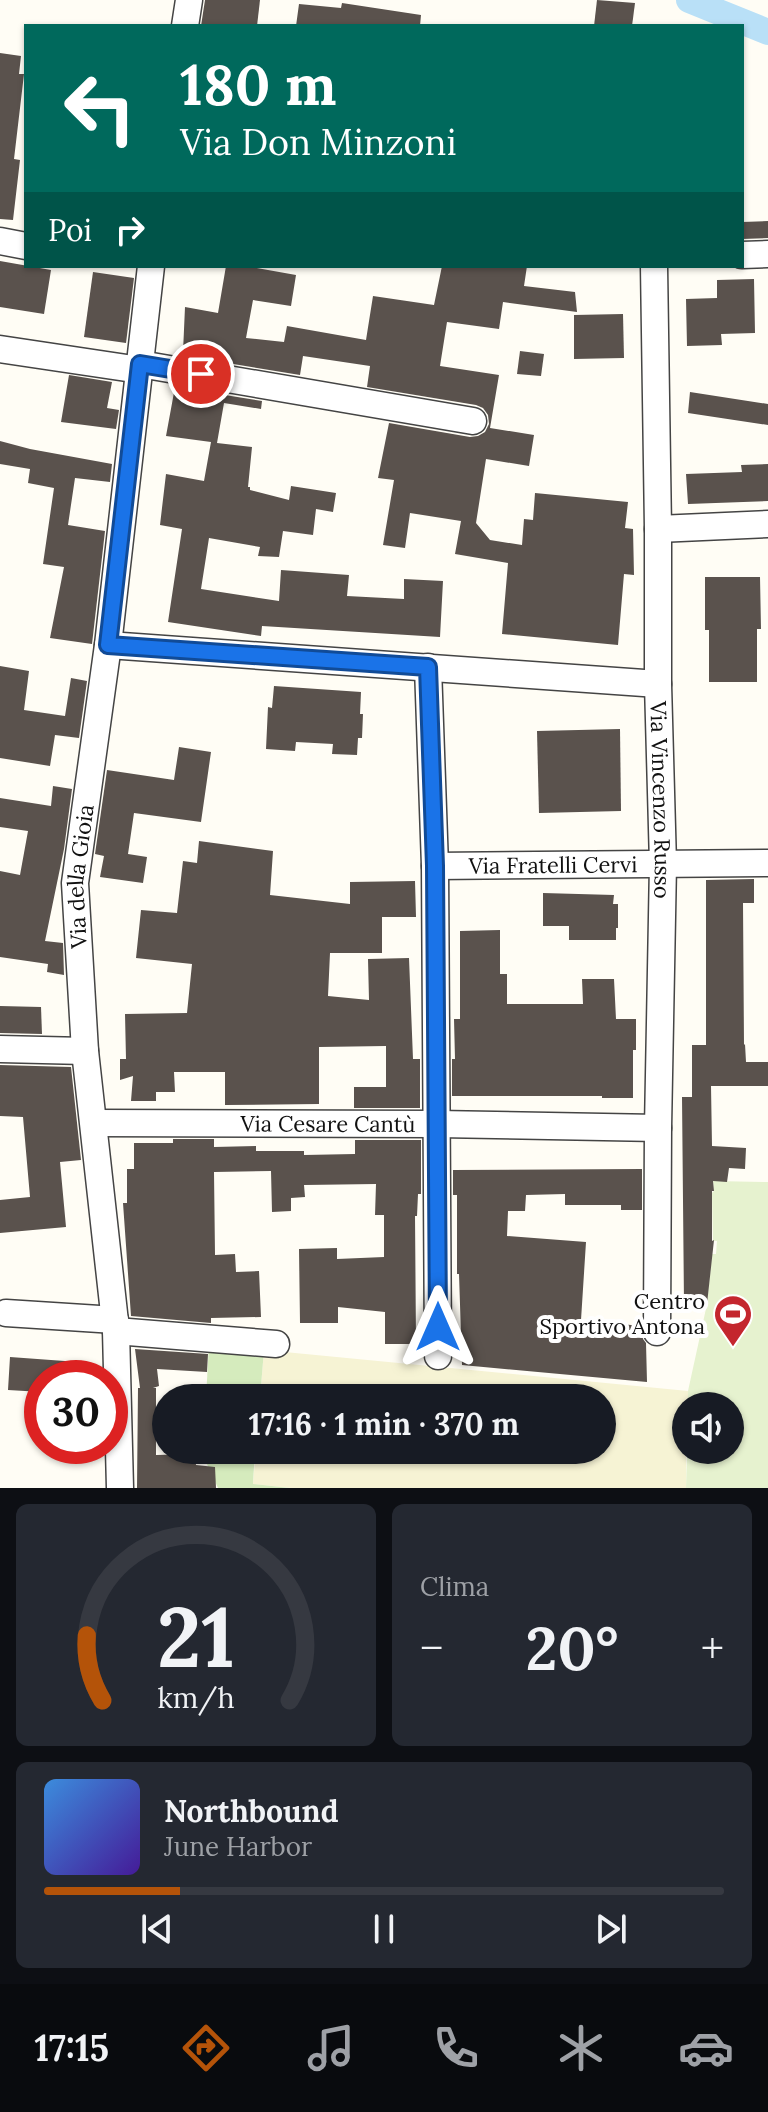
<!DOCTYPE html>
<html lang="it">
<meta charset="utf-8">
<style>
body{margin:0;font-family:Lora,serif;background:#242831;color:#f1f3f6;height:100vh;display:flex;flex-direction:column;font-size:30px;white-space:nowrap}
*{box-sizing:border-box;margin:0}
p{font-size:26px;color:#9ea1a6}
.icon{flex:none;width:44px;height:44px;fill:none;stroke:currentColor;stroke-width:2;stroke-linecap:round;stroke-linejoin:round}
.map{position:relative;height:1488px;overflow:hidden}
.panel{display:flex;flex-direction:column;gap:16px;padding:16px;background:#0d0f14;flex:1}
.panel>*{flex:none}
.banner{position:absolute;left:24px;top:24px;width:720px;height:244px;border-radius:0px;box-shadow:0 2px 6px #0004;background:#00695c;color:#fff;overflow:hidden}
.fabs{position:absolute;left:672px;top:1392px;display:grid;gap:16px}
.fabs a{display:grid;place-items:center;width:72px;height:72px;border-radius:50%;background:#171b24;box-shadow:0 2px 6px #0004;font-size:40px}
.speed{position:absolute;left:24px;top:1360px;display:flex;gap:16px;font-size:40px;font-weight:700;text-align:center}
.speed>*{display:grid;place-content:center;width:104px;height:104px;border-radius:50%;background:#171b24;box-shadow:0 2px 6px #0004;line-height:1}
.speed .limit{border:12px solid #d22;background:#fff;color:#111}
.pin{position:absolute;display:grid;place-items:center;width:68px;height:68px;color:#fff;margin:-34px;border:4px solid #fff;border-radius:50%;box-shadow:0 2px 8px #0007}
.me{position:absolute;width:88px;margin:-44px;rotate:0deg;stroke-linejoin:round;filter:drop-shadow(0 0 6px #0008)}
.turn{display:flex;align-items:center;gap:28px;height:168px;padding:0 24px;font-size:36px}
.turn .icon{width:104px;height:104px;stroke-width:2.5}
.turn b{display:block;font-size:56px;line-height:68px}
.then{display:flex;align-items:center;height:76px;padding:0 24px;background:#0003;gap:16px;font-size:30px}
.big{font-size:60px;font-weight:700;line-height:1.1}
.panel .tile{flex:1;display:flex;flex-direction:column;justify-content:center;gap:12px;min-width:0;padding:0 28px;border-radius:12px;background:#242831}
.panel .dial{align-items:center;gap:0}
.dial svg{height:208px;overflow:visible;fill:none;stroke:#363941;stroke-width:7;stroke-linecap:round;text-anchor:middle}
.dial text{fill:#f1f3f6;stroke:none}
.song{display:flex;align-items:center;gap:24px}
.cover{width:96px;height:96px;border-radius:12px;background:linear-gradient(135deg,hsl(210 70% 55%),hsl(260 70% 35%))}
.played{height:8px;border-radius:4px;background:linear-gradient(90deg,#b45309 20%,#363941 20%)}
.keys{display:flex;justify-content:space-around;direction:ltr}
.heat{display:flex;justify-content:space-between;align-items:center;font-size:44px;direction:ltr}
.panel .tiles{flex:1;display:grid;gap:16px;grid-template-columns:1fr 1fr}
.tile:last-child{grid-column:span 2}
.trip{position:absolute;left:152px;top:1384px;width:464px;height:80px;border-radius:40px;background:#171b24;box-shadow:0 2px 6px #0004;font-weight:700;line-height:80px;text-align:center}
.tabs{display:flex;height:128px;justify-content:space-around;align-items:center;background:#090b0e;color:#9ea1a6}
.tabs .icon{width:56px;height:56px}
.tabs .on{color:#b45309}
.tabs b{font-size:36px;color:#f1f3f6}
.map>svg:first-child{display:block}
.farmland{fill:#f6f3d4}
.green{fill:#d5ebbd}
.pitch{fill:#e6f2cf}
.lines{fill:none;stroke-linecap:round;stroke-linejoin:round}
.canal{stroke:#b9e0f7;stroke-width:26}
.building{fill:#5a524d}
.minor-casing{stroke:#444;stroke-width:29}
.minor{stroke:#fff;stroke-width:26}
.route-casing{stroke:#114b97;stroke-width:20}
.route{stroke:#1a73e8;stroke-width:14}
.labels{text-anchor:middle;stroke-width:8;stroke-linejoin:round;paint-order:stroke}
.street-label{font-size:22px;fill:#111;stroke:#fff}
.poi-label{font-size:22px;fill:#111;stroke:#fff;text-anchor:end}
</style>
<div class="map">
<svg width="768" height="1488" viewBox="0 0 768 1488">
<rect width="100%" height="100%" fill="#fffdf5"/>
<polygon class="farmland" points="264,1350 688,1391 688,1406 686,1406 686,1488 291,1488 253,1484 256,1450 602,1450 602,1398 260,1398"/>
<g class="green">
<polygon points="209,1344 264,1350 260,1398 206,1398"/>
<path d="M204 1450H255L253 1484 290 1488H218C213 1475 204 1463 204 1450Z"/>
</g>
<polygon class="pitch" points="713,1181 768,1182 768,1488 686,1488 687,1450 730,1450 730,1406 688,1406 688,1391 707,1304 712,1254 716,1254 717,1241 713,1241 712,1193 714,1191"/>
<g class="lines">
<polyline class="canal" points="689,0 768,32"/>
</g>
<g class="building">
<polygon points="205,0 260,0 257,26 201,26"/>
<polygon points="597,0 635,3 632,26 594,26"/>
<polygon points="342,3 421,15 420,26 296,26 299,4 341,8"/>
<polygon points="0,53 21,56 19,74 24,74 14,159 20,160 13,220 0,219"/>
<polygon points="768,221 768,238 742,239 742,222"/>
<polygon points="0,261 51,270 44,314 0,307"/>
<polygon points="226,266 245,266 296,275 291,306 253,300 246,338 284,342 287,326 366,340 373,296 434,305 442,266 527,266 524,286 575,292 577,312 503,302 499,329 447,322 440,366 499,375 490,428 534,435 529,466 486,459 476,523 490,540 522,545 524,519 533,520 535,493 628,502 625,528 633,529 634,575 624,574 618,645 502,634 508,563 455,554 461,521 410,513 405,548 383,545 394,480 378,478 389,423 470,437 478,436 485,432 489,424 488,415 483,408 476,405 367,387 370,366 303,356 300,375 209,360 210,356 183,352 185,307 218,313"/>
<polygon points="93,272 134,278 126,343 84,337"/>
<polygon points="754,279 755,333 721,334 722,345 687,346 686,299 717,298 717,280"/>
<polygon points="623,314 624,358 574,359 574,315"/>
<polygon points="520,351 544,354 541,376 517,374"/>
<polygon points="69,375 112,382 107,408 119,410 116,429 61,422"/>
<polygon points="175,387 262,401 261,409 224,403 217,443 252,447 248,487 250,487 250,490 289,500 291,486 336,493 333,512 316,509 313,535 283,531 279,557 258,556 260,547 209,538 201,589 279,601 281,570 349,575 347,596 404,599 404,579 443,581 440,637 262,626 261,636 168,622 182,529 160,525 166,474 204,481 211,442 166,436"/>
<polygon points="690,392 768,404 768,425 688,413"/>
<polygon points="0,441 30,449 112,464 110,482 75,478 68,525 105,531 92,644 50,638 64,567 43,564 54,488 28,483 30,469 0,464"/>
<polygon points="768,464 768,501 688,504 686,474 742,472 741,465"/>
<polygon points="705,577 760,577 761,629 757,629 757,682 709,682 709,630 705,630"/>
<polygon points="0,666 29,671 24,710 65,716 71,678 87,681 79,738 55,735 50,766 0,758"/>
<polygon points="274,686 361,692 360,714 363,714 362,738 358,738 357,755 332,754 333,744 296,742 295,751 266,749 268,707 272,708"/>
<polygon points="620,729 621,811 539,813 537,731"/>
<polygon points="179,747 211,752 201,822 134,813 128,854 147,857 143,883 100,877 104,856 95,854 107,770 174,780"/>
<polygon points="53,786 72,789 64,849 45,941 63,943 64,975 47,972 48,964 0,957 0,871 20,875 28,831 0,827 0,798 51,806"/>
<polygon points="199,841 273,851 270,895 350,904 350,882 415,881 416,917 382,917 382,953 330,953 328,996 369,1000 368,959 409,958 413,1059 420,1059 420,1108 354,1108 354,1087 386,1087 386,1046 319,1047 319,1104 225,1105 225,1072 174,1072 175,1092 156,1092 156,1101 131,1101 133,1076 120,1080 120,1059 126,1059 125,1014 187,1013 192,964 136,958 141,910 177,913 183,861 197,863"/>
<polygon points="754,879 754,903 743,903 744,1045 745,1044 746,1062 768,1062 768,1086 711,1086 712,1146 746,1148 745,1169 729,1168 727,1182 713,1181 714,1191 712,1191 712,1241 714,1240 707,1304 684,1304 682,1097 692,1097 692,1045 706,1045 706,880"/>
<polygon points="543,893 614,895 613,904 618,904 618,928 616,928 616,940 569,940 569,926 543,926"/>
<polygon points="500,930 500,974 507,974 507,1004 583,1004 582,979 614,979 616,1019 636,1019 636,1050 633,1050 633,1098 602,1098 602,1096 452,1096 452,1059 455,1059 454,1019 460,1019 460,931"/>
<polygon points="0,1006 41,1007 42,1034 0,1033"/>
<polygon points="0,1065 71,1067 81,1160 60,1162 66,1227 0,1233 0,1200 30,1197 23,1117 0,1116"/>
<polygon points="173,1139 214,1139 214,1147 256,1146 256,1151 304,1151 304,1155 355,1154 355,1140 421,1140 421,1194 418,1194 417,1216 415,1216 416,1344 385,1344 385,1312 338,1307 338,1323 300,1323 299,1249 337,1248 337,1259 384,1257 384,1215 375,1215 376,1184 304,1185 305,1197 291,1198 291,1211 272,1212 271,1171 214,1172 215,1255 235,1254 236,1272 259,1271 261,1317 211,1318 211,1323 131,1316 123,1203 127,1203 127,1169 134,1169 134,1143 173,1143"/>
<polygon points="642,1169 642,1210 621,1210 621,1205 565,1205 565,1194 526,1195 525,1211 508,1211 507,1236 586,1242 581,1320 641,1326 643,1339 646,1343 647,1382 462,1365 459,1274 457,1274 457,1195 453,1195 453,1170"/>
<polygon points="135,1349 208,1354 207,1372 157,1369 159,1386 153,1388 156,1388 156,1455 195,1454 196,1465 215,1467 216,1488 137,1488 138,1388 140,1388"/>
<polygon points="10,1357 92,1363 92,1378 42,1378 42,1392 8,1390"/>
</g>
<g class="lines">
<defs>
<g id="minor">
<polyline points="185,26 189,0"/>
<polyline points="0,241 26,246"/>
<polyline points="742,255 768,254"/>
<path id="s1" d="M654 266 658 529V684L663 864 658 1128 657 1332"/>
<polyline points="0,349 140,370"/>
<polyline points="140,364 473,421"/>
<polyline points="658,529 768,524"/>
<polyline points="108,645 658,684"/>
<polyline points="428,667 435,866 438,1356"/>
<path id="s2" d="M435 866 768 863"/>
<polyline points="0,1049 85,1051"/>
<path id="s3" d="M94 1123 438 1124 658 1128"/>
<polyline points="6,1313 115,1320"/>
<polyline points="116,1331 276,1344"/>
<path id="s4" d="M120 1488 116 1331 85 1051 75 883 108 645 151 266"/>
</g>
</defs>
<use href="#minor" class="minor-casing"/>
<use href="#minor" class="minor"/>
</g>
<g class="lines">
<defs>
<polyline id="route" points="201,374 140,364 108,645 428,667 435,866 438,1327"/>
</defs>
<use href="#route" class="route-casing"/>
<use href="#route" class="route"/>
</g>
<defs>
<symbol id="stadium-pin" viewBox="-11 -11 22 30"><path d="M0 17L-7.5 6A9.5 9.5 0 1 1 7.5 6Z" fill="#c4262e" stroke="#fff"/><path d="M0-5a6.5 5 0 1 0 0 10a6.5 5 0 1 0 0-10ZM-3.5-1.8h7v3.6h-7Z" fill="#fff"/></symbol>
</defs>
<g fill-rule="evenodd">
<use href="#stadium-pin" x="711" y="1292" width="44" height="60"/>
</g>
<g class="labels">
<g class="street-label">
<text dy="8" stroke="none"><textPath href="#s1" startOffset="534">Via Vincenzo Russo</textPath></text>
<text dy="8" stroke="none"><textPath href="#s2" startOffset="118">Via Fratelli Cervi</textPath></text>
<text dy="8" stroke="none"><textPath href="#s4" startOffset="614">Via della Gioia</textPath></text>
<text dy="8" stroke="none"><textPath href="#s3" startOffset="234">Via Cesare Cantù</textPath></text>
</g>
<g class="poi-label">
<text x="705" y="1309">Centro<tspan x="705" dy="25">Sportivo Antona</tspan></text>
</g>
</g>
</svg>
<div class="fabs">
<a><svg class="icon" aria-label="sound" viewBox="0 0 24 24"><path d="M4 9h4l5-4v14l-5-4H4zM17 9q2 3 0 6"/></svg></a>
</div>
<div class="speed"><div class="limit">30</div></div>
<div class="pin" style="left:201px;top:374px;background:#d93025"><svg class="icon" aria-label="arrive" viewBox="0 0 24 24"><path d="M6 21V4h12l-3 4 3 4H6"/></svg></div>
<svg class="me" style="left:438px;top:1327px" viewBox="-20 -20 40 40"><path d="M0-17L14 15 0 8-14 15z" fill="#1a73e8" stroke="#fff" stroke-width="4"/></svg>
<div class="trip">17:16 · 1 min · 370 m</div>
<div class="banner">
<div class="turn"><svg class="icon" aria-label="left" viewBox="0 0 24 24"><path d="M17 20v-9H6M10 6l-5 5 5 5"/></svg><div><b>180 m</b>Via Don Minzoni</div></div>
<div class="then">Poi<svg class="icon" aria-label="right" viewBox="0 0 24 24"><path d="M7 20v-9h11M14 6l5 5-5 5"/></svg></div>
</div>
</div>
<section class="panel">
<div class="tiles">
<div class="tile dial"><svg viewBox="0 0 100 80">
<path d="M14 69A42 42 0 1 1 86 69"/>
<path d="M14 69A42 42 0 0 1 8 44" stroke="#b45309"/>
<text x="50" y="56" font-size="32" font-weight="700">21</text>
<text x="50" y="72" font-size="11">km/h</text>
</svg></div>
<div class="tile"><p>Clima</p>
<div class="heat"><a>−</a><b class="big">20°</b><a>+</a></div>
</div>
<div class="tile">
<div class="song"><i class="cover"></i><div><b>Northbound</b><p>June Harbor</p></div></div>
<div class="played"></div>
<div class="keys"><svg class="icon" aria-label="previous" viewBox="0 0 24 24"><path d="M18 5L8 12l10 7zM5 5v14"/></svg><svg class="icon" aria-label="pause" viewBox="0 0 24 24"><path d="M8 5v14M16 5v14"/></svg><svg class="icon" aria-label="next" viewBox="0 0 24 24"><path d="M6 5l10 7-10 7zM19 5v14"/></svg></div>
</div>
</div>
</section>
<nav class="tabs">
<b>17:15</b>
<svg class="icon on" aria-label="directions" viewBox="0 0 24 24"><path d="M12 3l9 9-9 9-9-9zM9 14v-3h6M13 9l2 2-2 2"/></svg>
<svg class="icon" aria-label="music" viewBox="0 0 24 24"><path d="M9 18V5l10-2v13"/><circle cx="6" cy="18" r="3"/><circle cx="16" cy="16" r="3"/></svg>
<svg class="icon" aria-label="phone" viewBox="0 0 24 24"><path d="M5 4h4l2 5-3 2q2 4 5 5l2-3 5 2v4C11 20 4 13 5 4z"/></svg>
<svg class="icon" aria-label="climate" viewBox="0 0 24 24"><path d="M12 3v18M4 7l16 10M4 17L20 7"/></svg>
<svg class="icon" aria-label="car" viewBox="0 0 24 24"><path d="M5 17H2v-5l4-1 3-4h7l3 4 3 1v5h-3M9 17h6M6 11h13"/><circle cx="7" cy="17" r="2"/><circle cx="17" cy="17" r="2"/></svg>
</nav>
